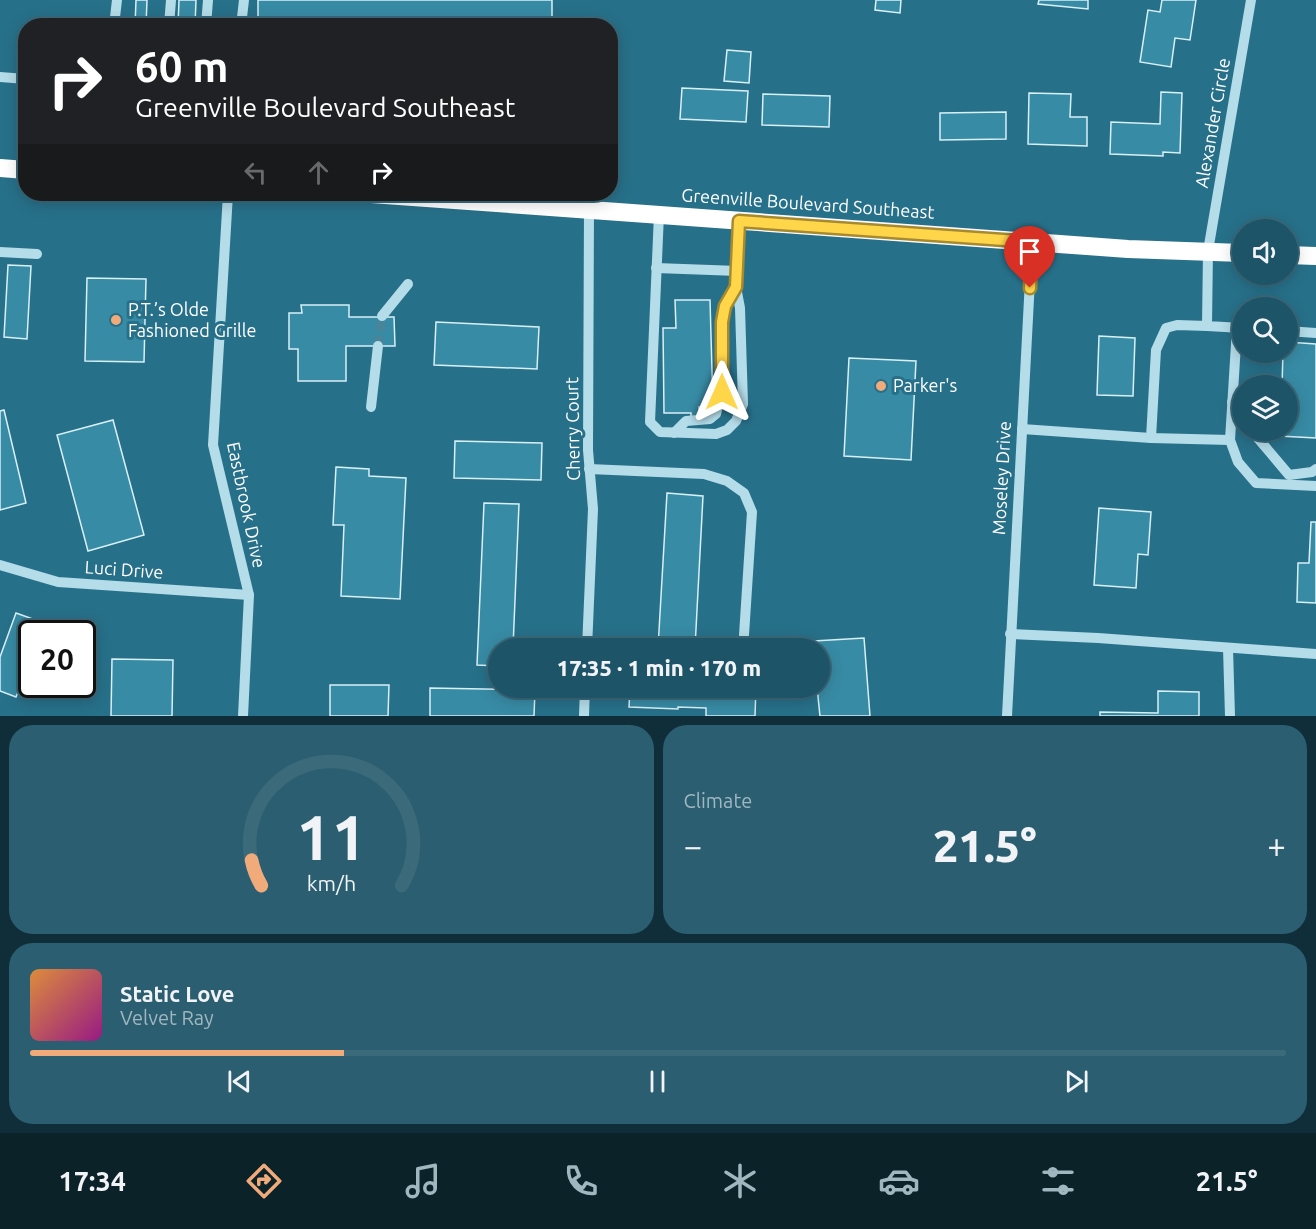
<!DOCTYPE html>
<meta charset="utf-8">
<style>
body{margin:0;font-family:Ubuntu,sans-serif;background:#2a5e70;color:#f1f3f6;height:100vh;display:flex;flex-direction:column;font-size:22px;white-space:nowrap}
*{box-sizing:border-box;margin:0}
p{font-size:20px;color:#a0b7c0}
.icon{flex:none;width:33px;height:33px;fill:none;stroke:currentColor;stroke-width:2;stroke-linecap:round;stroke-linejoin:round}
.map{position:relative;height:716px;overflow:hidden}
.details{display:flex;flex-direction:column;gap:9px;padding:9px;background:#102e39;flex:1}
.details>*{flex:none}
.hud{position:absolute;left:18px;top:18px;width:600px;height:183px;border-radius:24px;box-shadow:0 3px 15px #0003,0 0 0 2px #3b6a7b;background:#202124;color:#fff;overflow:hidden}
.buttons{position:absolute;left:1232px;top:219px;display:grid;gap:12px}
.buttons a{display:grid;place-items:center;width:66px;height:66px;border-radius:50%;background:#1d5467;box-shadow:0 3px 15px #0003,0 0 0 2px #3b6a7b;font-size:30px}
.speed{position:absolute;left:18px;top:620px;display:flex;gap:12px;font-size:30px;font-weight:700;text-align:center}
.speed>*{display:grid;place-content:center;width:78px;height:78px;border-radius:50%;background:#1d5467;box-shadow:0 3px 15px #0003,0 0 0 2px #3b6a7b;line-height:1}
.speed .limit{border:3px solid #111;border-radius:9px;background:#fff;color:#111}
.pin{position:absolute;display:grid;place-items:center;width:51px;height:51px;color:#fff;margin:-62px -26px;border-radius:50% 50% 50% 0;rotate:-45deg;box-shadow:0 0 6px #0007}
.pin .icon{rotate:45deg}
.me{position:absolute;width:66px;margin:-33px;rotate:0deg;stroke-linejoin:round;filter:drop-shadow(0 0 4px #0008)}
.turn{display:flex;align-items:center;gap:21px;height:126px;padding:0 18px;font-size:27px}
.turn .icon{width:78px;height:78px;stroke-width:2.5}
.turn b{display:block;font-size:42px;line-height:51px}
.lanes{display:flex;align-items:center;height:57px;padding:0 18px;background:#0003;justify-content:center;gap:30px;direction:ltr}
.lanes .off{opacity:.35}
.big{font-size:45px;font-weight:800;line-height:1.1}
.details .widget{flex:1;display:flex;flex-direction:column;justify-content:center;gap:9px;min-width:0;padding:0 21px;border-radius:24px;background:#2a5e70}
.details .dial{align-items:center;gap:0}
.dial svg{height:156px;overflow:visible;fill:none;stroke:#3b6a7b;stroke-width:7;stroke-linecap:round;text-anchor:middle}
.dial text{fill:#f1f3f6;stroke:none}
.song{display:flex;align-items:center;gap:18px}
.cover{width:72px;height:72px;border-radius:9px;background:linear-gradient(135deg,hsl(30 70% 55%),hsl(310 70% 35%))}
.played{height:6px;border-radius:3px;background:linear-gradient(90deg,#f1aa7a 25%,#3b6a7b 25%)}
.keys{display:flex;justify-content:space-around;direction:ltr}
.heat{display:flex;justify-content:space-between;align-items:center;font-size:33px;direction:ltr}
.details .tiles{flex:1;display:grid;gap:9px;grid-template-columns:1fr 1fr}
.widget:last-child{grid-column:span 2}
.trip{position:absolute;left:488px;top:638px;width:342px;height:60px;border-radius:30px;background:#1d5467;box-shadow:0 3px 15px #0003,0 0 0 2px #3b6a7b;font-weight:800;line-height:60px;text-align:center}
.dock{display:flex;height:96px;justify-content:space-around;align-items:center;background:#0c2229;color:#a0b7c0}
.dock .icon{width:42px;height:42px}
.dock .selected{color:#f1aa7a}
.dock b{font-size:27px;color:#f1f3f6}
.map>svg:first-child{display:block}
.building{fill:#388ba5;stroke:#d8f0f7;stroke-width:1.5}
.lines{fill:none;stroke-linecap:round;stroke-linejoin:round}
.minor-tunnel{stroke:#47859b;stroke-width:10;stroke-dasharray:10 5;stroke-linecap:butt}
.minor{stroke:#b4dce9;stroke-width:10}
.highway{stroke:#fff;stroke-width:18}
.route-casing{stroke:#a68a30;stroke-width:15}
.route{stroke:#ffd54a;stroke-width:10}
.poi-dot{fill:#f1aa7a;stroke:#277089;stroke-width:2}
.labels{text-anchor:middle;stroke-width:6;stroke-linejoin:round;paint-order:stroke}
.street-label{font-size:18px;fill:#fff;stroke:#277089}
.poi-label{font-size:18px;fill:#fff;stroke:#277089;text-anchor:start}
</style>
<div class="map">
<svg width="1316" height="716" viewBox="0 0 1316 716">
<rect width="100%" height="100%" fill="#277089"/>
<g class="building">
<polygon points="136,0 147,0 146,26 135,26"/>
<polygon points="179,0 196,0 195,26 178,26"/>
<rect x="258" y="0" width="294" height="26"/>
<polygon points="876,0 901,0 900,13 875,10"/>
<polygon points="1039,0 1088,0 1088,9 1038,4"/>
<polygon points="1162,0 1196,0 1190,40 1175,38 1171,67 1140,62 1148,10 1160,12"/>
<polygon points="727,50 751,52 749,83 724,81"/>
<polygon points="682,88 748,91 746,122 680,119"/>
<polygon points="1161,92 1182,93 1180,153 1163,152 1163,156 1110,154 1111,122 1160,124"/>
<polygon points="1029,93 1071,94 1070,117 1087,117 1087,146 1028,144"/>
<polygon points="763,94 830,96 829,127 762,125"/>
<polygon points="1006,112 1006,139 940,140 940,113"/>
<polygon points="8,265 31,266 27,339 4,337"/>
<polygon points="87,278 146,279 144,362 85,361"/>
<polygon points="675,300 710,300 713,406 699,407 699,417 691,417 691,413 664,413 663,328 676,328"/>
<polygon points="301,305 349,305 349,317 394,317 395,346 346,346 346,381 298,381 298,349 289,349 289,313 302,313"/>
<polygon points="436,322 539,327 537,369 434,365"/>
<polygon points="1099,336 1135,338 1133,396 1097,395"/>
<polygon points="1287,342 1316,344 1316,438 1279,436 1280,430 1287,430 1287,386 1282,386 1283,352 1287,352"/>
<polygon points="849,358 916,361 911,460 844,456"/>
<polygon points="4,410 26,503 0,510 0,411"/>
<polygon points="113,420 144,535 88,551 57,435"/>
<polygon points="455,441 542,443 541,480 454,478"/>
<polygon points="336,467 369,469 369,476 406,478 400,599 341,596 344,525 333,525"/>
<polygon points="667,493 703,496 695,648 658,648"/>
<polygon points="484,503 519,504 513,648 498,648 498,666 477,665"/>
<polygon points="1099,508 1151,512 1148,555 1138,554 1136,588 1094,585"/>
<polygon points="1311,522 1316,522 1316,603 1297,602 1298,563 1309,563"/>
<polygon points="16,613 44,623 40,633 32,633 32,656 16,697 0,691 0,657"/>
<polygon points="864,638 870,716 820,716 817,687 819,687 819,648 815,648 814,641"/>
<polygon points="112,659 173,660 172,716 111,716"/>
<polygon points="330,685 389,685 388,716 330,716"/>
<polygon points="630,687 756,687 755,716 706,716 706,708 678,707 678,709 629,707"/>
<polygon points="430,688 535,690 534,716 430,716"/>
<polygon points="1158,691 1199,692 1199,716 1100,716 1100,712 1158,713"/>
</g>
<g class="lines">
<polyline class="minor-tunnel" points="378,346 382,316"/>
<g class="minor">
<polyline points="114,26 117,0"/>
<polyline points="169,26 171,0"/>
<polyline points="206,26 208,0"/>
<polyline points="241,26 244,0"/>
<polyline points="0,77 26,79"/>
<polyline points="228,194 213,445 249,595 243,716"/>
<polyline points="659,214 650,422 660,432 716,434 727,430 736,421 743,404 740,308 736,287 739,221"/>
<polyline points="0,252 37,254"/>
<polyline points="656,268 738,271"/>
<polyline points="382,316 408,284"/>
<polyline points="1242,328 1207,326 1208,251 1251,0"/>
<polyline points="1287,331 1316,333"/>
<polyline points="1232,402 1242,417"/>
<polyline points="371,407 378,346"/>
<polyline points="1022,429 1151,438 1230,440 1237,328"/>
<polyline points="1251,430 1289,475 1312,472 1316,469"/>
<polyline points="674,433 686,421 710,419 716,414 722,392 722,323 725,306 736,287"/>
<polyline points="1151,438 1156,350 1166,328 1177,325 1207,326"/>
<polyline points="1230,440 1238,462 1256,483 1316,486"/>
<polyline points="589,469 704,474 727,481 744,493 752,512 744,635"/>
<polyline points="0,565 58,582 249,595"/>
<polyline points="1010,634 1098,638 1316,654"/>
<polyline points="587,648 593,509 588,450 589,209"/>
<polyline points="1228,648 1230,716"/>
<polyline points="584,716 585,687"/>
<polyline points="1007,716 1032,242"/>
</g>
<g class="highway">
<polyline points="0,168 26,170"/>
<polyline points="371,194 1128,249 1242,253"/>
<polyline points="1287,255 1316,256"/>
</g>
</g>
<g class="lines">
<defs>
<polyline id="route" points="722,392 722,322 725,306 736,287 739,221 1032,242 1030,288"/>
</defs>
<use href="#route" class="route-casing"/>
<use href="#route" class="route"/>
</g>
<g class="poi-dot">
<circle cx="116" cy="320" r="6"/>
<circle cx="881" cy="386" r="6"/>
</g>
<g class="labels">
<g class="street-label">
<text transform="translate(1213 123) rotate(-80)" y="6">Alexander Circle</text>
<text transform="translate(808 204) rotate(4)" y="6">Greenville Boulevard Southeast</text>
<text transform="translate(573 429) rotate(-91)" y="6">Cherry Court</text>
<text transform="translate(1002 478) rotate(-87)" y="6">Moseley Drive</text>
<text transform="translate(246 505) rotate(78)" y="6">Eastbrook Drive</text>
<text transform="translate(124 570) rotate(4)" y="6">Luci Drive</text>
</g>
<g class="poi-label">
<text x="128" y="316">P.T.’s Olde<tspan x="128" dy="21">Fashioned Grille</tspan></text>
<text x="893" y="392">Parker's</text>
</g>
</g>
</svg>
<div class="buttons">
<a><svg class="icon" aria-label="sound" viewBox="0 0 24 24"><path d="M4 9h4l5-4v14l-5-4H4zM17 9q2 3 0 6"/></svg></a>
<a><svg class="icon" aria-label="search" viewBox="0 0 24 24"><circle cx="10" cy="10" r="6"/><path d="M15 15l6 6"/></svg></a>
<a><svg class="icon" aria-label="layers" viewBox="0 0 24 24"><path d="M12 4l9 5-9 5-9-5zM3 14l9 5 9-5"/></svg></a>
</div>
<div class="speed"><div class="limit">20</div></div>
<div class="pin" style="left:1030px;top:288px;background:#d93025"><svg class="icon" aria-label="arrive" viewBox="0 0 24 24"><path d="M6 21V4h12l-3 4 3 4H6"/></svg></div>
<svg class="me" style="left:722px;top:392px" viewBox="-20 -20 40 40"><path d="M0-17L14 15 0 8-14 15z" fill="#ffd54a" stroke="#fff" stroke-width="4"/></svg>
<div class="trip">17:35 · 1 min · 170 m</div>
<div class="hud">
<div class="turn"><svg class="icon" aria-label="right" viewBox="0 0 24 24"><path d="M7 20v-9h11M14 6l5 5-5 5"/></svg><div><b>60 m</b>Greenville Boulevard Southeast</div></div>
<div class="lanes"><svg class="icon off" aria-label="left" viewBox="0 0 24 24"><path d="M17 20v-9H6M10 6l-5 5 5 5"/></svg><svg class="icon off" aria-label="ahead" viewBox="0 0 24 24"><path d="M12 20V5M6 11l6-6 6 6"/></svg><svg class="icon" aria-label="right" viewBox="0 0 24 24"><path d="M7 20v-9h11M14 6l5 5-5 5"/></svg></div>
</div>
</div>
<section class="details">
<div class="tiles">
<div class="widget dial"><svg viewBox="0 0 100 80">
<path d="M14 69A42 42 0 1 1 86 69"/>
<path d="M14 69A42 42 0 0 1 9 56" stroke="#f1aa7a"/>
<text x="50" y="56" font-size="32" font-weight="700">11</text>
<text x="50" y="72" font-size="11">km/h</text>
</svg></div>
<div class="widget"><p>Climate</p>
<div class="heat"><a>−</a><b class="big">21.5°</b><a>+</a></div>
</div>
<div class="widget">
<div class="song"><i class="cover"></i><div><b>Static Love</b><p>Velvet Ray</p></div></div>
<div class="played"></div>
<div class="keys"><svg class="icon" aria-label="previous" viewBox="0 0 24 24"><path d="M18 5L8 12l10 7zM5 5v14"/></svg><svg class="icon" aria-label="pause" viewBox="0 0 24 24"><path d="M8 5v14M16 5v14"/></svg><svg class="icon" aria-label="next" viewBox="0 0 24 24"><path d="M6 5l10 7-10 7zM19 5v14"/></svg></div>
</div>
</div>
</section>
<nav class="dock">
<b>17:34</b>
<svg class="icon selected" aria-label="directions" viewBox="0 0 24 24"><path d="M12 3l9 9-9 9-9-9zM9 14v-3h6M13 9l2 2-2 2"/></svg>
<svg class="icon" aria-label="music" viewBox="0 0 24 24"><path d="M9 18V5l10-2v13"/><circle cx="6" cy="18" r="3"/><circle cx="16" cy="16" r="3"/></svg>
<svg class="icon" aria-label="phone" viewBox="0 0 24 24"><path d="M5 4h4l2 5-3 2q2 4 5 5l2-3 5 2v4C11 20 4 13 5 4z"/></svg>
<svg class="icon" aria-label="climate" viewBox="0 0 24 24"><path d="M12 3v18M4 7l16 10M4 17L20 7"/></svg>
<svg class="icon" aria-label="car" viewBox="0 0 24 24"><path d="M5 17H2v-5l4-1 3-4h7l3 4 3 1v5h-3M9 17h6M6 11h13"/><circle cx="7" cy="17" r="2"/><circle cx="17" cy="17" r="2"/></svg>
<svg class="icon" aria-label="filters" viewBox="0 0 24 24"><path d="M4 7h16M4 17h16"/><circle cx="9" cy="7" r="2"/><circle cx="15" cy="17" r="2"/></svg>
<b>21.5°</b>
</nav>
